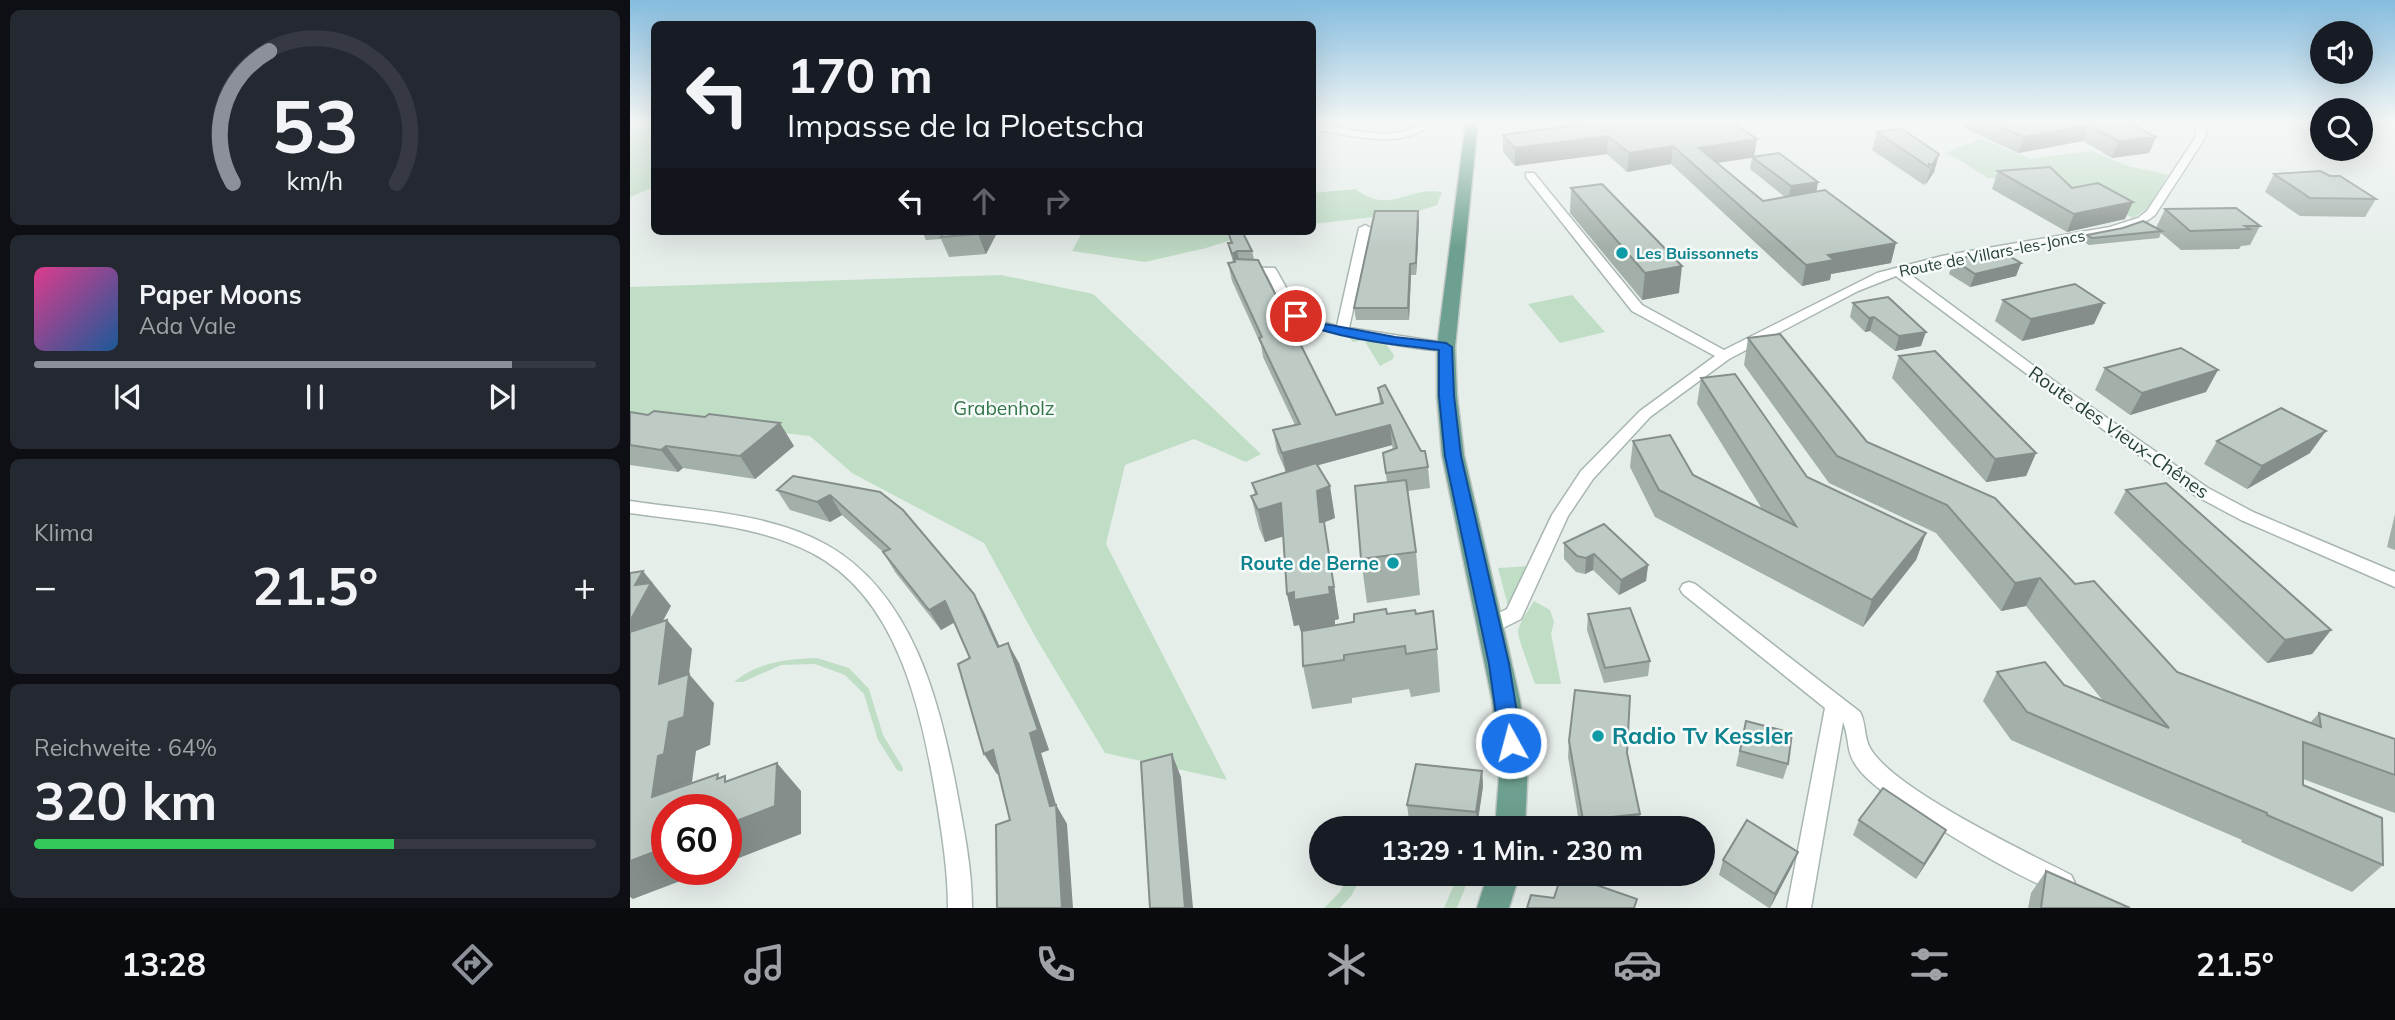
<!DOCTYPE html>
<html lang="de">
<meta charset="utf-8">
<style>
body{margin:0;font-family:Mulish,sans-serif;background:#242831;color:#f1f3f6;height:100vh;display:flex;flex-direction:column;font-size:26px;white-space:nowrap}
*{box-sizing:border-box;margin:0}
p{font-size:23px;color:#9ea1a6}
.icon{flex:none;width:38px;height:38px;fill:none;stroke:currentColor;stroke-width:2;stroke-linecap:round;stroke-linejoin:round}
.map{position:relative;flex:1;overflow:hidden}
.panel{display:flex;flex-direction:column;gap:10px;padding:10px;background:#0d0f14;width:630px}
.panel>*{flex:none}
.top-card{position:absolute;left:21px;top:21px;width:665px;height:214px;border-radius:10px;box-shadow:0 7px 28px #0002;background:#171b24;color:#f1f3f6;overflow:hidden}
.tools{position:absolute;left:1680px;top:21px;display:grid;gap:14px}
.tools a{display:grid;place-items:center;width:63px;height:63px;border-radius:50%;background:#171b24;box-shadow:0 7px 28px #0002;font-size:35px}
.speed{position:absolute;left:21px;top:794px;display:flex;gap:14px;font-size:35px;font-weight:700;text-align:center}
.speed>*{display:grid;place-content:center;width:91px;height:91px;border-radius:50%;background:#171b24;box-shadow:0 7px 28px #0002;line-height:1}
.speed .limit{border:10px solid #d22;background:#fff;color:#111}
.pin{position:absolute;display:grid;place-items:center;width:60px;height:60px;color:#fff;margin:-30px;border:4px solid #fff;border-radius:50%;box-shadow:0 2px 7px #0007}
.me{position:absolute;width:77px;margin:-38px;rotate:353deg;stroke-linejoin:round;filter:drop-shadow(0 0 5px #0008)}
.turn{display:flex;align-items:center;gap:24px;height:147px;padding:0 21px;font-size:32px}
.turn .icon{width:91px;height:91px;stroke-width:2.5}
.turn b{display:block;font-size:49px;line-height:60px}
.lanes{display:flex;align-items:center;height:66px;padding:0 21px;background:#0003;justify-content:center;gap:35px;direction:ltr}
.lanes .off{opacity:.35}
.big{font-size:52px;font-weight:700;line-height:1.1}
.panel .card{flex:1;display:flex;flex-direction:column;justify-content:center;gap:10px;min-width:0;padding:0 24px;border-radius:10px;background:#242831}
.panel .dial{align-items:center;gap:0}
.dial svg{height:182px;overflow:visible;fill:none;stroke:#363941;stroke-width:7;stroke-linecap:round;text-anchor:middle}
.dial text{fill:#f1f3f6;stroke:none}
.song{display:flex;align-items:center;gap:21px}
.cover{width:84px;height:84px;border-radius:10px;background:linear-gradient(135deg,hsl(330 70% 55%),hsl(210 70% 35%))}
.played{height:7px;border-radius:4px;background:linear-gradient(90deg,#8c9099 85%,#363941 85%)}
.keys{display:flex;justify-content:space-around;direction:ltr}
.heat{display:flex;justify-content:space-between;align-items:center;font-size:38px;direction:ltr}
.charge{height:10px;border-radius:5px;background:linear-gradient(90deg,#34c759 64%,#363941 0)}
.trip{position:absolute;left:679px;top:816px;width:406px;height:70px;border-radius:35px;background:#171b24;box-shadow:0 7px 28px #0002;font-weight:700;line-height:70px;text-align:center}
.tabs{display:flex;height:112px;justify-content:space-around;align-items:center;background:#090b0e;color:#9ea1a6}
.tabs .icon{width:49px;height:49px}
.tabs .on{color:#8c9099}
.tabs b{font-size:32px;color:#f1f3f6}
main{display:flex;flex:1;min-height:0}
.map>svg:first-child{display:block}
.green{fill:#c0ddc6}
.lines{fill:none;stroke-linecap:round;stroke-linejoin:round}
.street-casing{stroke:#a8b6b0;stroke-width:3}
.primary-casing{stroke:#c2c9c7;stroke-width:3}
.street{fill:#fff;fill-rule:evenodd}
.primary{fill:#6da090;fill-rule:evenodd}
.wall{fill:#a3afa9;fill-rule:evenodd}
.shaded-wall{fill:#858e8a}
.building{fill:#becbc5;stroke:#858e8a;stroke-width:2}
.route{fill:#1a73e8;stroke:#114b97;stroke-width:2}
.culture-dot{fill:#0f9aa8;stroke:#f6faf8;stroke-width:2.5}
.labels{text-anchor:middle;stroke-width:5;stroke-linejoin:round;paint-order:stroke}
.far-culture-label{font-size:16px;font-weight:bold;fill:#0d838f;stroke:#f6faf8;text-anchor:start}
.far-street-label{font-size:16px;fill:#253f36;stroke:#f6faf8}
.park-label{font-size:19px;fill:#317447;stroke:#f6faf8}
.street-label{font-size:19px;fill:#253f36;stroke:#f6faf8}
.culture-label{font-size:19px;font-weight:bold;fill:#0d838f;stroke:#f6faf8;text-anchor:end}
.near-culture-label{font-size:23px;font-weight:bold;fill:#0d838f;stroke:#f6faf8;text-anchor:start}
</style>
<main>
<section class="panel">
<div class="card dial"><svg viewBox="0 0 100 80">
<path d="M14 69A42 42 0 1 1 86 69"/>
<path d="M14 69A42 42 0 0 1 30 11" stroke="#8c9099"/>
<text x="50" y="56" font-size="32" font-weight="700">53</text>
<text x="50" y="72" font-size="11">km/h</text>
</svg></div>
<div class="card">
<div class="song"><i class="cover"></i><div><b>Paper Moons</b><p>Ada Vale</p></div></div>
<div class="played"></div>
<div class="keys"><svg class="icon" aria-label="previous" viewBox="0 0 24 24"><path d="M18 5L8 12l10 7zM5 5v14"/></svg><svg class="icon" aria-label="pause" viewBox="0 0 24 24"><path d="M8 5v14M16 5v14"/></svg><svg class="icon" aria-label="next" viewBox="0 0 24 24"><path d="M6 5l10 7-10 7zM19 5v14"/></svg></div>
</div>
<div class="card"><p>Klima</p>
<div class="heat"><a>−</a><b class="big">21.5°</b><a>+</a></div>
</div>
<div class="card"><p>Reichweite · 64%</p><b class="big">320 km</b><div class="charge"></div></div>
</section>
<div class="map">
<svg width="1765" height="908" viewBox="0 0 1765 908">
<rect width="100%" height="100%" fill="#e6eeea"/>
<g class="green">
<polygon points="0,121 24,121 24,187 0,197"/>
<polygon points="1351,139 1401,159 1461,151 1498,166 1538,175 1518,208 1503,218 1469,200 1447,195 1430,180 1358,178 1330,160 1315,153"/>
<path d="M725 189C762 216 778 185 812 192L807 205 786 212 683 224 682 193Z"/>
<polygon points="453,231 629,231 576,248 515,262 442,251"/>
<polygon points="371,275 463,294 631,454 616,462 564,439 495,465 476,544 597,780 475,753 406,638 354,543 222,473 180,436 0,416 0,287"/>
<polygon points="942,295 975,332 930,343 898,304"/>
<polygon points="719,337 755,343 764,355 763,359 750,366 734,340 723,342"/>
<polygon points="898,566 878,606 868,568"/>
<path d="M904 601 920 610 924 622 921 634 931 684H905C902 675 887 636 888 631 890 621 899 610 904 601Z"/>
<path d="M187 658 219 668 239 689 253 735 273 768 272 772 267 770 248 740 234 694 215 675 185 664 151 665 113 682H104C127 662 158 659 187 658Z"/>
<polygon points="719,873 734,873 721,896 710,908 694,908 710,892"/>
<polygon points="829,873 841,873 827,908 814,908"/>
</g>
<g class="lines">
<defs>
<g id="street">
<path d="M795 121H805C774 153 720 134 682 129V123C717 128 764 145 795 121Z"/>
<path d="M1565 121H1575L1577 129 1575 138 1525 215C1498 237 1455 238 1422 244 1373 253 1325 260 1278 273L1431 386 1578 488 1623 512 1765 572V587L1611 520 1566 496 1421 392 1266 276 1228 291 1099 359 1020 417 963 479 938 516 891 619 867 631 860 633 853 631 850 626 853 621 877 609 922 515 951 471 1010 411 1085 356 1002 311 896 177V173H904L1012 305 1094 350 1247 273 1312 256 1480 227 1508 218 1517 211 1565 138 1567 129Z"/>
<path d="M735 225 741 228 719 328 816 343 821 344 823 347 821 350C802 354 683 331 667 320 652 310 645 290 637 275H612L606 271 612 267 645 268C664 300 667 317 707 326L729 228Z"/>
<path d="M0 501C65 511 138 512 197 545 283 594 310 702 327 792 334 830 342 869 342 908H318C318 870 312 834 306 797 291 709 268 598 182 553 126 524 61 522 0 513Z"/>
<path d="M1059 582 1065 584 1230 712C1236 723 1234 738 1240 748 1263 789 1396 852 1441 875L1445 883 1441 891 1433 895C1385 875 1339 847 1296 820 1274 806 1248 791 1231 772 1214 752 1221 742 1213 722L1181 908H1157L1195 708 1053 594 1050 589 1053 584Z"/>
</g>
<g id="primary">
<polygon points="836,121 848,121 825,347 827,396 834,455 890,700 898,764 895,828 865,828 870,764 862,700 812,455 807,396 807,347"/>
<polygon points="858,873 890,873 879,908 847,908"/>
</g>
</defs>
<use href="#street" class="street-casing"/>
<use href="#primary" class="primary-casing"/>
<use href="#street" class="street"/>
<use href="#primary" class="primary"/>
</g>
<g class="wall">
<polygon points="740,121 770,121 770,123 741,125"/>
<path d="M978 121 1124 157 1186 192 1261 263 1201 274 1200 280 1172 286 1041 164 997 172 977 154 885 166 873 152V135ZM1122 158 1120 169 1155 197 1133 201 1087 163Z"/>
<polygon points="1334,121 1501,121 1500,123 1526,137 1519,153 1482,158 1453,141 1388,153 1334,128 1335,124 1333,123"/>
<polygon points="1247,132 1309,154 1304,172 1296,184 1295,183 1294,185 1242,150"/>
<polygon points="1368,171 1442,188 1495,219 1437,232 1362,189"/>
<polygon points="1644,174 1746,199 1735,217 1670,216 1635,192"/>
<polygon points="941,188 1049,293 1012,300 940,213"/>
<polygon points="1535,209 1630,226 1620,245 1611,246 1609,249 1551,250 1531,233 1529,238 1459,245 1454,242 1457,235 1526,228"/>
<polygon points="788,211 789,222 786,275 781,275 779,320 726,320 724,308"/>
<polygon points="292,231 368,231 356,254 319,257 311,239 296,240"/>
<polygon points="597,231 612,231 622,251 624,259 706,415 750,404 748,388 798,467 800,488 778,491 786,552 790,595 737,603 731,559 757,482 753,453 763,450 762,445 688,465 705,518 694,522 709,619 705,620 705,625 757,614 786,614 807,649 810,692 781,697 779,689 722,698 722,703 682,709 673,666 672,632 671,632 669,625 664,626 657,594 653,536 635,542 629,528 621,496 625,495 622,483 656,472 647,451 643,430 665,425 633,357 631,345 602,281 598,263 603,262 598,243 601,243"/>
<polygon points="1324,260 1391,263 1386,276 1340,287 1319,274"/>
<polygon points="1373,300 1464,324 1392,341 1365,321"/>
<polygon points="1223,303 1291,346 1265,351 1240,331 1235,332 1220,317"/>
<polygon points="1118,338 1237,442 1445,584 1547,672 1680,723 1689,713 1765,739 1765,813 1673,779 1673,785 1753,865 1722,892 1611,842 1612,840 1381,740 1353,701 1367,672 1434,685 1474,702 1396,606 1371,611 1306,533 1199,483 1114,365"/>
<polygon points="1269,356 1406,453 1396,476 1356,482 1262,378"/>
<polygon points="1475,368 1576,392 1500,415 1465,390"/>
<polygon points="1071,378 1177,477 1296,533 1286,560 1233,627 1025,517 1000,467 1003,441 1063,475 1132,509 1067,404"/>
<polygon points="0,412 164,446 125,479 53,468 48,472 0,465"/>
<polygon points="1587,441 1680,453 1617,489 1574,464"/>
<polygon points="147,490 250,492 344,594 369,646 389,663 419,750 411,753 426,805 437,824 380,820 369,773 367,774 354,754 340,658 325,622 311,630 265,572 253,552 212,515 200,522 160,510"/>
<polygon points="1496,490 1701,630 1682,654 1637,663 1484,513"/>
<polygon points="1765,514 1765,550 1757,547"/>
<polygon points="934,543 1018,565 1016,581 989,595 963,570 955,574 946,572 934,559"/>
<polygon points="958,614 1020,661 1018,676 974,683 957,630"/>
<polygon points="1116,721 1158,764 1153,779 1106,766"/>
<polygon points="939,741 997,753 1010,814 1008,828 950,828 938,757"/>
<polygon points="852,771 853,786 847,827 779,820 777,805"/>
<polygon points="1229,820 1316,830 1286,879 1223,835"/>
<polygon points="1093,860 1162,866 1140,908 1139,908 1089,875"/>
<polygon points="1416,871 1500,908 1398,908 1401,893"/>
</g>
<g class="shaded-wall">
<polygon points="1459,125 1453,141 1388,153 1394,137"/>
<polygon points="978,136 977,154 885,166 885,148"/>
<polygon points="1526,137 1519,153 1482,158 1489,141"/>
<polygon points="1127,139 1124,157 1067,166 1069,148"/>
<polygon points="1043,146 1041,164 997,172 999,153"/>
<polygon points="1309,154 1304,172 1296,184 1302,165"/>
<polygon points="1188,182 1186,195 1158,199 1161,186"/>
<polygon points="1503,202 1495,219 1437,232 1444,214"/>
<polygon points="788,211 789,222 786,275 786,263"/>
<polygon points="350,231 368,231 356,254 348,234"/>
<polygon points="1266,243 1261,263 1201,274 1200,280 1172,286 1176,265 1198,255"/>
<polygon points="607,251 610,264 605,267 602,254"/>
<polygon points="1391,263 1386,276 1340,287 1345,274"/>
<polygon points="780,264 781,275 779,320 778,308"/>
<polygon points="1052,266 1049,293 1012,300 1015,273"/>
<polygon points="1474,303 1464,324 1392,341 1401,319"/>
<polygon points="1244,317 1240,331 1235,332 1239,318"/>
<polygon points="1296,332 1291,346 1265,351 1269,336"/>
<polygon points="1588,370 1576,392 1500,415 1512,393"/>
<polygon points="150,423 164,446 125,479 110,456"/>
<polygon points="760,425 762,445 656,474 652,453"/>
<polygon points="1696,431 1680,453 1617,489 1632,466"/>
<polygon points="36,446 53,468 48,472 31,450"/>
<polygon points="1406,453 1396,476 1356,482 1365,459"/>
<polygon points="700,486 705,518 693,523 690,522 687,491"/>
<polygon points="200,495 212,515 200,522 187,502"/>
<polygon points="651,503 658,535 635,542 628,510"/>
<polygon points="694,522 709,619 705,620 705,627 671,632 669,625 664,626 657,594 664,592"/>
<polygon points="1296,533 1286,560 1233,627 1242,600"/>
<polygon points="964,554 963,570 955,574 956,558"/>
<polygon points="1018,565 1016,581 989,595 991,580"/>
<polygon points="13,571 41,606 20,645 0,648 0,621 5,585"/>
<polygon points="1410,578 1396,606 1371,611 1385,583"/>
<polygon points="344,594 355,614 379,667 368,647"/>
<polygon points="315,601 327,621 311,630 299,610"/>
<polygon points="37,620 62,649 58,682 59,674 84,703 80,745 66,751 62,782 22,797 28,756 39,722 29,684"/>
<polygon points="1701,630 1682,654 1637,663 1655,640"/>
<polygon points="378,643 389,663 419,750 411,753 426,805 437,824 443,908 432,908 420,806 400,733"/>
<polygon points="363,750 375,770 367,774 354,754"/>
<polygon points="542,754 551,777 563,908 555,908"/>
<polygon points="147,763 171,791 171,834 96,863 96,825"/>
<polygon points="852,771 853,786 847,827 846,812"/>
<polygon points="1316,830 1308,845 1286,879 1294,864"/>
<polygon points="37,847 37,870 79,870 3,899 0,897 0,861"/>
<polygon points="1168,852 1162,866 1140,908 1145,894"/>
</g>
<g class="building">
<polygon points="978,121 1101,121 1127,139 1069,148 1133,201 1195,190 1266,243 1198,255 1204,260 1176,265 1043,146 999,153 978,136 885,148 873,135"/>
<polygon points="1358,121 1496,121 1526,137 1489,141 1459,125 1394,137"/>
<polygon points="1272,129 1309,154 1302,165 1299,164 1299,167 1247,132"/>
<polygon points="1149,153 1188,182 1161,186 1122,157"/>
<polygon points="1420,167 1442,188 1468,183 1503,202 1444,214 1368,171"/>
<polygon points="1690,171 1700,176 1710,176 1746,199 1680,198 1644,174"/>
<polygon points="972,184 1052,266 1015,273 941,188"/>
<polygon points="1606,208 1630,226 1615,226 1620,229 1560,231 1535,209"/>
<polygon points="745,211 788,211 786,263 780,264 778,308 724,308"/>
<polygon points="1513,221 1532,231 1462,238 1457,235 1493,228"/>
<polygon points="315,231 350,231 348,234 311,237"/>
<polygon points="598,231 612,231 622,251 607,251 602,254 598,243 602,243"/>
<polygon points="1369,250 1391,263 1345,274 1324,260"/>
<polygon points="604,259 628,260 706,415 753,403 748,388 755,385 791,451 795,451 798,467 756,473 753,453 767,448 760,425 652,453 643,430 670,424 629,338 632,337 598,263 605,262"/>
<polygon points="1445,284 1474,303 1401,319 1373,300"/>
<polygon points="1258,297 1296,332 1269,336 1244,317 1239,318 1223,303"/>
<polygon points="1150,334 1237,442 1365,498 1445,584 1464,581 1547,672 1691,727 1689,713 1765,739 1765,775 1673,742 1673,785 1752,818 1753,865 1637,815 1637,813 1397,712 1367,672 1415,662 1434,685 1539,728 1410,578 1385,583 1317,505 1207,456 1118,338"/>
<polygon points="1551,348 1588,370 1512,393 1475,368"/>
<polygon points="1305,351 1406,453 1365,459 1269,356"/>
<polygon points="1105,374 1177,477 1296,533 1242,600 1029,490 1003,441 1040,435 1063,475 1166,526 1071,378"/>
<polygon points="1651,408 1696,431 1632,466 1587,441"/>
<polygon points="24,411 75,417 79,414 150,423 110,456 36,446 31,450 0,445 0,412 18,415"/>
<polygon points="686,463 700,486 687,491 690,522 694,522 704,587 699,587 700,594 664,600 664,592 657,594 651,503 628,510 621,496 627,494 622,483"/>
<polygon points="163,476 250,492 273,510 344,594 368,647 378,643 408,730 400,733 420,806 426,805 432,908 367,908 366,825 380,820 363,750 354,754 328,664 340,658 315,601 299,610 253,552 260,549 200,495 187,502 147,490"/>
<polygon points="776,480 786,552 731,559 725,486"/>
<polygon points="1536,483 1701,630 1655,640 1496,490"/>
<polygon points="974,524 1018,565 991,580 964,554 956,558 947,556 934,543"/>
<polygon points="13,571 5,585 21,583 0,621 0,573"/>
<polygon points="1000,608 1020,661 975,668 958,614"/>
<polygon points="756,609 757,614 785,610 786,614 803,611 807,649 776,654 775,646 714,655 714,660 673,666 672,631 724,622 724,614"/>
<polygon points="37,620 29,684 59,674 54,717 39,722 34,754 28,756 22,797 88,774 87,779 95,776 95,782 147,763 145,806 96,825 96,810 37,810 37,847 0,861 0,632"/>
<polygon points="945,690 1000,696 997,753 1010,814 953,820 939,741"/>
<polygon points="1116,721 1162,733 1158,764 1110,751"/>
<polygon points="542,754 555,908 520,908 511,762"/>
<polygon points="786,764 852,771 846,812 777,805"/>
<polygon points="1253,788 1316,830 1294,864 1229,820"/>
<polygon points="1117,820 1168,852 1145,894 1093,860"/>
<polygon points="1416,871 1500,908 1411,908"/>
<polygon points="932,873 1007,899 1004,908 897,908 901,895 924,898"/>
</g>
<linearGradient id="sky" x2="0" y2="1"><stop stop-color="#85bcde"/><stop offset="0.49" stop-color="#f4f7f6"/><stop offset="1" stop-color="#f4f7f6" stop-opacity="0"/></linearGradient>
<rect width="1765" height="248" fill="url(#sky)"/>
<path class="route" d="M666 312 695 324 765 337 816 343 822 347 824 396 831 456 879 664 892 743 889 749 881 752 874 749 870 743 859 664 815 456 809 396V350C759 344 707 339 661 319V313Z"/>
<g class="culture-dot">
<circle cx="992" cy="253" r="7"/>
<circle cx="763" cy="563" r="7"/>
<circle cx="968" cy="736" r="7"/>
</g>
<g class="labels">
<g class="far-culture-label">
<text x="1006" y="259">Les Buissonnets</text>
</g>
<g class="far-street-label">
<text transform="translate(1362 253) rotate(-11)" y="6">Route de Villars-les-Joncs</text>
</g>
<g class="park-label">
<text x="374" y="415">Grabenholz</text>
</g>
<g class="street-label">
<text transform="translate(1489 432) rotate(35)" y="7">Route des Vieux-Chênes</text>
</g>
<g class="culture-label">
<text x="749" y="570">Route de Berne</text>
</g>
<g class="near-culture-label">
<text x="982" y="744">Radio Tv Kessler</text>
</g>
</g>
</svg>
<div class="tools">
<a><svg class="icon" aria-label="sound" viewBox="0 0 24 24"><path d="M4 9h4l5-4v14l-5-4H4zM17 9q2 3 0 6"/></svg></a>
<a><svg class="icon" aria-label="search" viewBox="0 0 24 24"><circle cx="10" cy="10" r="6"/><path d="M15 15l6 6"/></svg></a>
</div>
<div class="speed"><div class="limit">60</div></div>
<div class="pin" style="left:666px;top:316px;background:#d93025"><svg class="icon" aria-label="arrive" viewBox="0 0 24 24"><path d="M6 21V4h12l-3 4 3 4H6"/></svg></div>
<svg class="me" style="left:881px;top:743px" viewBox="-20 -20 40 40"><circle r="17" fill="#1a73e8" stroke="#fff" stroke-width="3"/><path d="M0-11L8 9 0 5-8 9z" fill="#fff"/></svg>
<div class="trip">13:29 · 1 Min. · 230 m</div>
<div class="top-card">
<div class="turn"><svg class="icon" aria-label="left" viewBox="0 0 24 24"><path d="M17 20v-9H6M10 6l-5 5 5 5"/></svg><div><b>170 m</b>Impasse de la Ploetscha</div></div>
<div class="lanes"><svg class="icon" aria-label="left" viewBox="0 0 24 24"><path d="M17 20v-9H6M10 6l-5 5 5 5"/></svg><svg class="icon off" aria-label="ahead" viewBox="0 0 24 24"><path d="M12 20V5M6 11l6-6 6 6"/></svg><svg class="icon off" aria-label="right" viewBox="0 0 24 24"><path d="M7 20v-9h11M14 6l5 5-5 5"/></svg></div>
</div>
</div>
</main>
<nav class="tabs">
<b>13:28</b>
<svg class="icon on" aria-label="directions" viewBox="0 0 24 24"><path d="M12 3l9 9-9 9-9-9zM9 14v-3h6M13 9l2 2-2 2"/></svg>
<svg class="icon" aria-label="music" viewBox="0 0 24 24"><path d="M9 18V5l10-2v13"/><circle cx="6" cy="18" r="3"/><circle cx="16" cy="16" r="3"/></svg>
<svg class="icon" aria-label="phone" viewBox="0 0 24 24"><path d="M5 4h4l2 5-3 2q2 4 5 5l2-3 5 2v4C11 20 4 13 5 4z"/></svg>
<svg class="icon" aria-label="climate" viewBox="0 0 24 24"><path d="M12 3v18M4 7l16 10M4 17L20 7"/></svg>
<svg class="icon" aria-label="car" viewBox="0 0 24 24"><path d="M5 17H2v-5l4-1 3-4h7l3 4 3 1v5h-3M9 17h6M6 11h13"/><circle cx="7" cy="17" r="2"/><circle cx="17" cy="17" r="2"/></svg>
<svg class="icon" aria-label="filters" viewBox="0 0 24 24"><path d="M4 7h16M4 17h16"/><circle cx="9" cy="7" r="2"/><circle cx="15" cy="17" r="2"/></svg>
<b>21.5°</b>
</nav>
